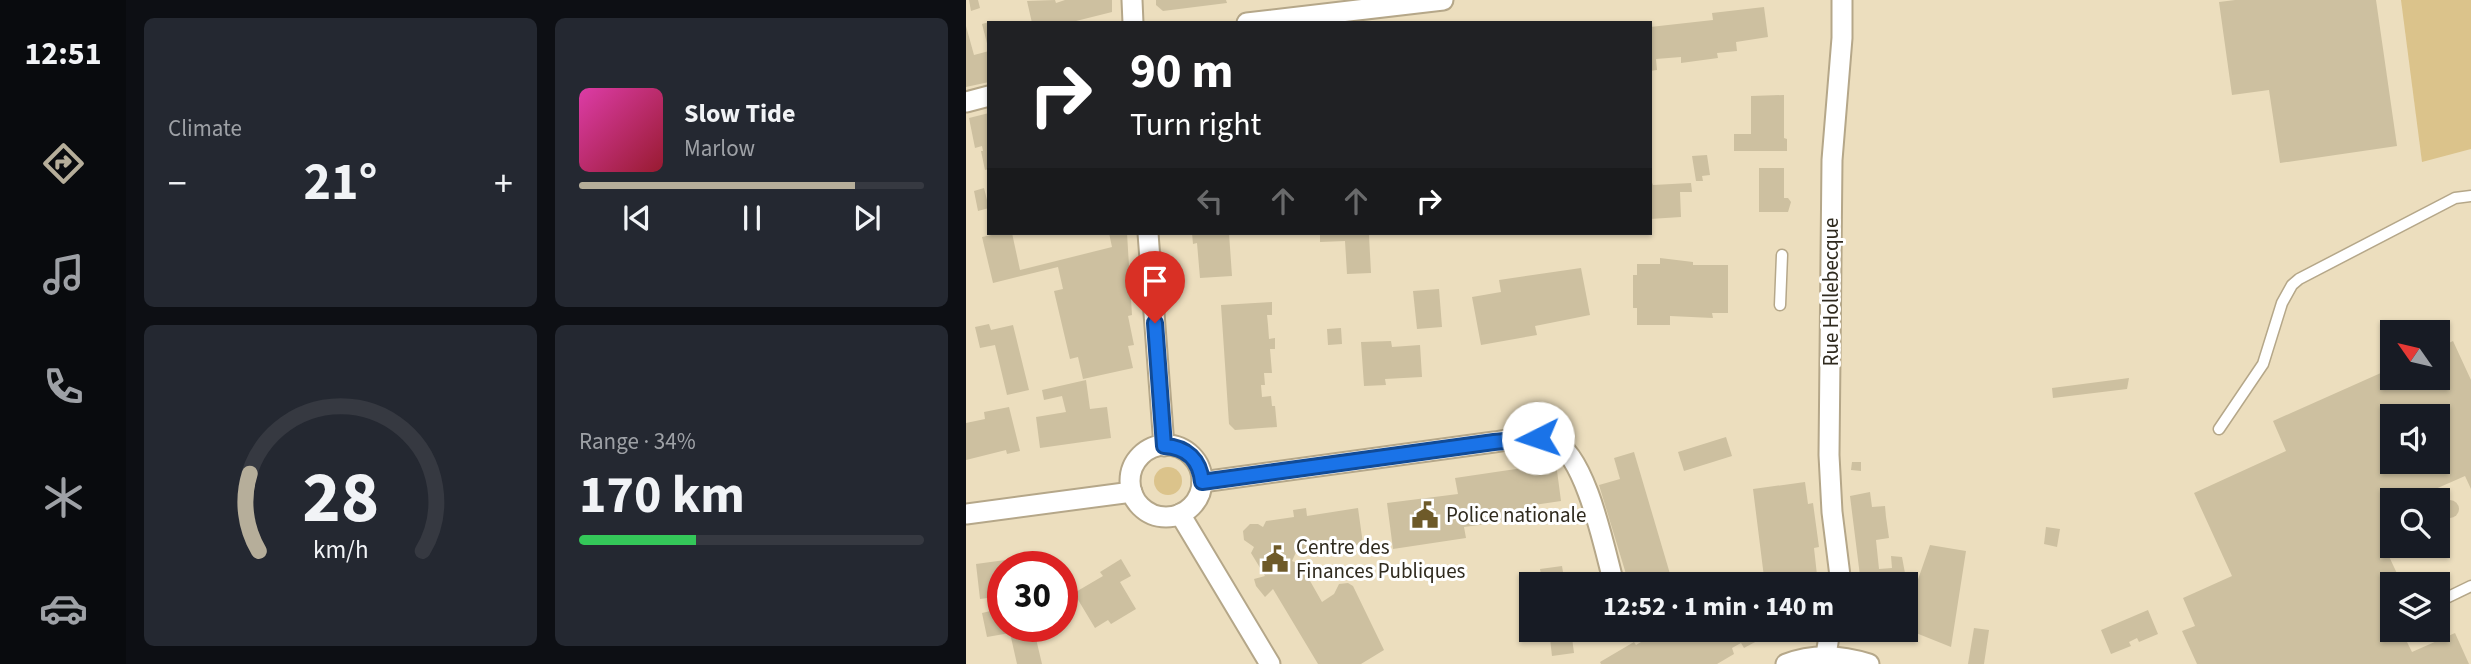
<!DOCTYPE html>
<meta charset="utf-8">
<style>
body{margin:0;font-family:"Source Sans 3",sans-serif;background:#242831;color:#f1f3f6;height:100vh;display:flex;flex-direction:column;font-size:26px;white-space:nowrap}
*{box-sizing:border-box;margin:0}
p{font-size:23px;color:#9ea1a6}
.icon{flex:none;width:38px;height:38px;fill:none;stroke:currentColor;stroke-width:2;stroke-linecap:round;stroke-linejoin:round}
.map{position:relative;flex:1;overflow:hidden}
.drawer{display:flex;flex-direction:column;gap:18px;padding:18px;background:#0d0f14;width:840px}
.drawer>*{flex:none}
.top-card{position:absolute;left:21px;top:21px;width:665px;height:214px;border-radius:0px;box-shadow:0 2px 5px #0004;background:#202124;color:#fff;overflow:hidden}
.needle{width:46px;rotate:304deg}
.controls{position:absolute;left:1414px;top:320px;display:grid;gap:14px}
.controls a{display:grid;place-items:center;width:70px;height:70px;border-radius:0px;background:#171b24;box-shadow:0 2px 5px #0004;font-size:35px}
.speed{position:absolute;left:21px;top:551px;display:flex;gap:14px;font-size:35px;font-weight:700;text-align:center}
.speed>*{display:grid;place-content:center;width:91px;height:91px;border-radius:50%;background:#171b24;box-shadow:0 2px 5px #0004;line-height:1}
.speed .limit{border:10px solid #d22;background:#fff;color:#111}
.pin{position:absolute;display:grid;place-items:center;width:60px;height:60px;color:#fff;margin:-72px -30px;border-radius:50% 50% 50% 0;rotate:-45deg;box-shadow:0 0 7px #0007}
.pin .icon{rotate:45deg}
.me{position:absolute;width:77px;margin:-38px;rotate:266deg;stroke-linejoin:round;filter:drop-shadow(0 0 5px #0008)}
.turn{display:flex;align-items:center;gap:24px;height:147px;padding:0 28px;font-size:32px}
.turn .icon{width:91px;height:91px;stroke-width:2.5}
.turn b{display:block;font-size:49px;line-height:60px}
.lanes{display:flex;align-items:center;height:66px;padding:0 28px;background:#0003;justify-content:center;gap:35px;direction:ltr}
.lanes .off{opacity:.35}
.big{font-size:52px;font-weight:700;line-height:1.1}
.drawer .tile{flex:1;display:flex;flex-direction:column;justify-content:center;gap:10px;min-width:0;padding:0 24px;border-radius:10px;background:#242831}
.drawer .dial{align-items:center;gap:0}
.dial svg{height:182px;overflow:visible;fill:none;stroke:#363941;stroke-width:7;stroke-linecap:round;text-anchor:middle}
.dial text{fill:#f1f3f6;stroke:none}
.song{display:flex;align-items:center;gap:21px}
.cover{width:84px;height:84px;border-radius:10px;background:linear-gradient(135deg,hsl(320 70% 55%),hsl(350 70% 35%))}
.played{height:7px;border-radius:4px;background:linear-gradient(90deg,#b6ae9a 80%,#363941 80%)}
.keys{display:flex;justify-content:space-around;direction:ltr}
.heat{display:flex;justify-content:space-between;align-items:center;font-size:38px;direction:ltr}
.charge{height:10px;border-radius:5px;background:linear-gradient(90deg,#34c759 34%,#363941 0)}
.drawer .tiles{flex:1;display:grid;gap:18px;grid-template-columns:repeat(2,1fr)}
.trip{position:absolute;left:553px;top:572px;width:399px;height:70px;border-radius:0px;background:#171b24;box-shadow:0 2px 5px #0004;font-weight:700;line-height:70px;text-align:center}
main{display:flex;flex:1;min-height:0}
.tabs{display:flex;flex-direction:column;width:126px;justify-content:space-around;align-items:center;background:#090b0e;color:#9ea1a6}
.tabs .icon{width:49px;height:49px}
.tabs .selected{color:#b6ae9a}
.tabs b{font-size:32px;color:#f1f3f6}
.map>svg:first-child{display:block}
.green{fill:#dbc38b}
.building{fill:#cdc0a0;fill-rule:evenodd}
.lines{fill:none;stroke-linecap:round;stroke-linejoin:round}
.service-casing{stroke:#b5a789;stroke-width:13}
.minor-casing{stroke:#b5a789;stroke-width:23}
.service{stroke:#fff;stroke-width:10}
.minor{stroke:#fff;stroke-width:19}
.route-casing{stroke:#114b97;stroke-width:18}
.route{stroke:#1a73e8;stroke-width:12}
.labels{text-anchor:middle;stroke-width:6;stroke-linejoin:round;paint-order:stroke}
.street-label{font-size:21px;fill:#2f2a1e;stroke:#fff}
.poi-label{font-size:21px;fill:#2f2a1e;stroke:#fff;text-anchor:start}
</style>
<main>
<nav class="tabs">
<b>12:51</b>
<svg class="icon selected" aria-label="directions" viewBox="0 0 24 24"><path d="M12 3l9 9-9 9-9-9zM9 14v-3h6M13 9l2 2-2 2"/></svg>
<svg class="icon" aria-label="music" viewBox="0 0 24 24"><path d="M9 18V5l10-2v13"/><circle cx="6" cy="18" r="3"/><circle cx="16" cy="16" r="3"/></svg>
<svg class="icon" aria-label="phone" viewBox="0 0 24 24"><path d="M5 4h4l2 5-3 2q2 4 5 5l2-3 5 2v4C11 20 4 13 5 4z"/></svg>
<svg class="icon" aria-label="climate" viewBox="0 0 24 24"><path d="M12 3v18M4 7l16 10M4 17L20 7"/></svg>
<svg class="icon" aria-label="car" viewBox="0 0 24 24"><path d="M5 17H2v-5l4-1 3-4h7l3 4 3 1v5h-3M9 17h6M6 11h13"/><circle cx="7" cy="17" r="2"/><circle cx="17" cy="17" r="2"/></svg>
</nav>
<section class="drawer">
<div class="tiles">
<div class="tile"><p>Climate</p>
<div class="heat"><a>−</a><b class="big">21°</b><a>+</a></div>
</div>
<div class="tile">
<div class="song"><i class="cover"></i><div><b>Slow Tide</b><p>Marlow</p></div></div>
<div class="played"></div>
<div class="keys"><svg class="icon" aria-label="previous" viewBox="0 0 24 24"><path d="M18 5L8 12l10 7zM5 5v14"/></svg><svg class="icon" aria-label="pause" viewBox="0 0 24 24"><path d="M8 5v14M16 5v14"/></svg><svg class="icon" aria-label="next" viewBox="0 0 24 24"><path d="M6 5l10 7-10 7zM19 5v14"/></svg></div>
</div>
<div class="tile dial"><svg viewBox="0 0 100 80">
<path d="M14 69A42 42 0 1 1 86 69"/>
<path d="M14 69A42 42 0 0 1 10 35" stroke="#b6ae9a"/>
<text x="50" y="56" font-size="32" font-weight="700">28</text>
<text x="50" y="72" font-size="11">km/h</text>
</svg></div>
<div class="tile"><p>Range · 34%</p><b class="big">170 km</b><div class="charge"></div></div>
</div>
</section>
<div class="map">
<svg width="1505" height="664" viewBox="0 0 1505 664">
<rect width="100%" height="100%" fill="#ecdebe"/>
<g class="green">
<polygon points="1435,0 1505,0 1505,149 1456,162"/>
<circle cx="202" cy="481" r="14"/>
</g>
<g class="building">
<polygon points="3,0 12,0 14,8 5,11"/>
<polygon points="89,0 90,3 99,0 146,0 146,12 102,23 66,23 61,1"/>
<polygon points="190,0 260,0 261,3 197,11 190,5"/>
<polygon points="1269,0 1410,0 1431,146 1314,163 1303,90 1266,95 1253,2"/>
<polygon points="798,7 802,37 770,42 771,51 751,53 752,58 715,63 715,57 690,59 691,70 684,71 684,27 747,20 746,13"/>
<polygon points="23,22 23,47 22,47 16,24"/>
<polygon points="0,26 8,55 23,51 23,82 0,87"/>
<polygon points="818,95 818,138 821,139 821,151 768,151 768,134 785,134 785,96"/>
<polygon points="23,113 23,169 19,170 15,151 17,151 16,146 9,148 3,118"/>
<polygon points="741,155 744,175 736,176 737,181 730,181 726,156"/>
<polygon points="793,168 818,168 818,198 822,198 825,202 822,212 793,212"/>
<polygon points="684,178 687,185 725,183 726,192 714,192 715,217 684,219"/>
<polygon points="18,188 23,208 12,211 8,191"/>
<polygon points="35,233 46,233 54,270 146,247 143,233 161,233 166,315 162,316 168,345 162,346 167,368 117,379 112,357 104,359 88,291 97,289 92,267 27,283 16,237"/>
<polygon points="226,233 263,233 266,276 234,278 231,243 227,244"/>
<polygon points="354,233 422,233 422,235 403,235 405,273 381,274 379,241 354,242"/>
<polygon points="694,258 727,262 727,265 762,265 762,313 746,313 747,318 704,316 704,325 671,325 671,308 667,308 667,275 671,275 671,264 694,264"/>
<polygon points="615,268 624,315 569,326 571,335 515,345 506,297 535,292 533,280"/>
<polygon points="473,289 476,327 451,329 447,291"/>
<polygon points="306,302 306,315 301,315 302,325 303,339 309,338 309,349 304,349 306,373 298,373 299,385 295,385 296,397 305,396 306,406 309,406 311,427 269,430 263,424 255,305"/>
<polygon points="23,324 25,330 47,325 63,390 41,395 29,345 14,348 9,327"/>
<polygon points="375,328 376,344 362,345 361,329"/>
<polygon points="425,341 426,347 454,345 456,377 419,379 420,385 398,386 395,342"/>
<path d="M1487 341 1505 380V489L1499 476 1458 494 1461 500H1426V545L1419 548 1436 584H1426V630H1432L1426 632 1429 638 1437 634 1446 652 1489 633 1503 664H1231L1216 631 1229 626 1217 598 1266 576 1228 493 1320 451 1307 421 1426 368V378H1472V348ZM1426 416H1472V462H1426Z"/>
<polygon points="1163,378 1161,389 1087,398 1086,388"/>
<polygon points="120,380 124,409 141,407 145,438 74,448 70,417 100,412 96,396 78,400 76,390"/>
<polygon points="43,407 54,451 41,454 40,450 0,460 0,423 19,419 18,412"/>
<polygon points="760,437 766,456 718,471 712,452"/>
<polygon points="668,452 707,584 663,584 633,485 654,479 648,458"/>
<polygon points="886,462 895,462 895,471 885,470"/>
<polygon points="590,463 595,501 568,505 569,512 543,516 543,521 498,527 500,538 427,549 421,503 492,494 489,478"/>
<polygon points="839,482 842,504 847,503 853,547 848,548 852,584 784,584 798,577 787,489"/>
<polygon points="904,492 906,507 919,506 920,517 923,538 910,540 913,569 926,568 925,556 936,557 941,584 931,584 927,573 922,574 919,581 927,584 895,584 884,496"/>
<circle cx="1484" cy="509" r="9"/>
<polygon points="340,508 341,516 392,508 397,544 341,552 332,548 326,561 335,565 356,602 368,594 373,584 382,583 387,586 418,650 395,664 352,664 307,589 299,597 290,586 288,579 299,576 285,553 288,547 278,540 277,531 284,524 292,524 297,527 300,521 328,517 327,510"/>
<polygon points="1080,527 1094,529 1091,547 1078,544"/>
<polygon points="964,545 1000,551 985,647 940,629 940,588 948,591"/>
<polygon points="53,558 54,567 37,567 37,596 14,599 10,564"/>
<polygon points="155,559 165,576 154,582 170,609 145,624 142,620 129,628 108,593 137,576 134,572"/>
<polygon points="596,566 599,584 577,584 574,569"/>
<polygon points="37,608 37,626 67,626 76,664 51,664 44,633 21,637 16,613"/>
<polygon points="1182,610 1192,634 1173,642 1171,638 1163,642 1165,646 1145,654 1135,630"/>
<polygon points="1008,628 1023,630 1018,664 1002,664"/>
<polygon points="583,630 605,630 608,653 586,656"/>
<polygon points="695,630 701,630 703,632 707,630 802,630 804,634 778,648 775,643 766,648 768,654 751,664 635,664 634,662 668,642 670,645"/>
</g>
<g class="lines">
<defs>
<g id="service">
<polyline points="814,305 816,255"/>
<polyline points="1253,429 1297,364 1316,303 1326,285 1333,279 1489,198 1505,196"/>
<polyline points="1474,601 1505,586"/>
</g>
<g id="minor">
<polyline points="166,0 167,23"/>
<polyline points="281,23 477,0"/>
<polyline points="0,102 23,96"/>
<polyline points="182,233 198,446"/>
<circle cx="200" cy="481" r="36"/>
<path d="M236 482 528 442C548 439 569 434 588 442 620 455 639 551 648 584"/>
<polyline points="0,514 166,492"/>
<polyline points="214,514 304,664"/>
<polyline points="875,584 866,512 863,455 866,160 876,38 876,0"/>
<polyline points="860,655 864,630"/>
<path d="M820 664C848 653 875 655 903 664"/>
</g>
</defs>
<use href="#service" class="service-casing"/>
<use href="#minor" class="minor-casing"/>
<use href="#service" class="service"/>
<use href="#minor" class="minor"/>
</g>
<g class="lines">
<defs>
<path id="route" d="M189 323 198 446C221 447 234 460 236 482L528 442 572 438"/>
</defs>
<use href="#route" class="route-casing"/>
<use href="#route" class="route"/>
</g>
<defs>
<symbol id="civic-bare" viewBox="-9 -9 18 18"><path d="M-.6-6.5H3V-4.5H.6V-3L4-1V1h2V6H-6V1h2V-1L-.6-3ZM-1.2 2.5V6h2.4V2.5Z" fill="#6e5a29" stroke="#fff" stroke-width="2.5" paint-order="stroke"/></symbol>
</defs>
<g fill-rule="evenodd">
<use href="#civic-bare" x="440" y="496" width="38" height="38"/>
<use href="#civic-bare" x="290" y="540" width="38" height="38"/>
</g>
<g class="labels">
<g class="street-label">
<text transform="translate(865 292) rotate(-90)" y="7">Rue Hollebecque</text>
</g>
<g class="poi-label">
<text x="480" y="522">Police nationale</text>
<text x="330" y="554">Centre des<tspan x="330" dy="24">Finances Publiques</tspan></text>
</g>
</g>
</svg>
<div class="controls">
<a><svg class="needle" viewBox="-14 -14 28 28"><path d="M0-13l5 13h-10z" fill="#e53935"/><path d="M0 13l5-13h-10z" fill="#9ea1a6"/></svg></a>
<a><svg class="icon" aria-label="sound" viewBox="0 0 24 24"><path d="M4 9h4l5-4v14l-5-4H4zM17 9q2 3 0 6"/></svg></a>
<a><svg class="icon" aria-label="search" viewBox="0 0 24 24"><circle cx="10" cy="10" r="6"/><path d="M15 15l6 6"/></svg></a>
<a><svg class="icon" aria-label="layers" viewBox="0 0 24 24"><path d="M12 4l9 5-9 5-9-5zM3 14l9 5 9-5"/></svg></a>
</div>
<div class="speed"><div class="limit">30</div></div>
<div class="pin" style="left:189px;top:323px;background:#d93025"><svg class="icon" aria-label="arrive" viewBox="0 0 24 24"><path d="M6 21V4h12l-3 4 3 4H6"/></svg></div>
<svg class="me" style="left:572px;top:438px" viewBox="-20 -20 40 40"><circle r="19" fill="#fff"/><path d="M0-13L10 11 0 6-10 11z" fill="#1a73e8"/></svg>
<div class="trip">12:52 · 1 min · 140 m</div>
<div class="top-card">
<div class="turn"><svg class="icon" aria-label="right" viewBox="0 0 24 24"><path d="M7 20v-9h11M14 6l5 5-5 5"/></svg><div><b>90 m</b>Turn right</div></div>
<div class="lanes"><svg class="icon off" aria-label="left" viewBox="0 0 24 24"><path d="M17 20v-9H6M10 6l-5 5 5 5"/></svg><svg class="icon off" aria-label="ahead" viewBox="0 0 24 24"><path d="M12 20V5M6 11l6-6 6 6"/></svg><svg class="icon off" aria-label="ahead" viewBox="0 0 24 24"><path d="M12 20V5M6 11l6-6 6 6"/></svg><svg class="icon" aria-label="right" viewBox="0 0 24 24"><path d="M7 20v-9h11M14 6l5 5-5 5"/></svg></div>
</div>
</div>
</main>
